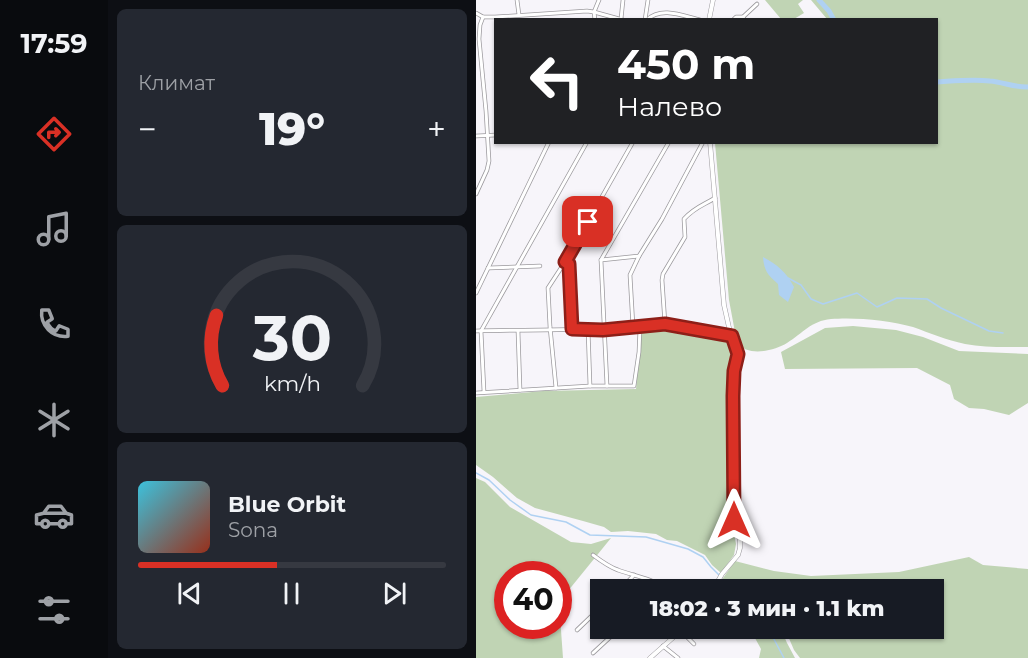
<!DOCTYPE html>
<html lang="ru">
<meta charset="utf-8">
<style>
body{margin:0;font-family:Montserrat,sans-serif;background:#242831;color:#f1f3f6;height:100vh;display:flex;flex-direction:column;font-size:22px;white-space:nowrap}
*{box-sizing:border-box;margin:0}
p{font-size:20px;color:#9ea1a6}
.icon{flex:none;width:33px;height:33px;fill:none;stroke:currentColor;stroke-width:2;stroke-linecap:round;stroke-linejoin:round}
.map{position:relative;flex:1;overflow:hidden}
.details{display:flex;flex-direction:column;gap:9px;padding:9px;background:#0d0f14;width:368px}
.details>*{flex:none}
.banner{position:absolute;left:18px;top:18px;width:444px;height:126px;border-radius:0px;box-shadow:0 2px 4px #0004;background:#202124;color:#fff;overflow:hidden}
.speed{position:absolute;left:18px;top:561px;display:flex;gap:12px;font-size:30px;font-weight:700;text-align:center}
.speed>*{display:grid;place-content:center;width:78px;height:78px;border-radius:50%;background:#171b24;box-shadow:0 2px 4px #0004;line-height:1}
.speed .limit{border:9px solid #d22;background:#fff;color:#111}
.pin{position:absolute;display:grid;place-items:center;width:51px;height:51px;color:#fff;margin:-26px;border-radius:12px;box-shadow:0 3px 9px #0006}
.me{position:absolute;width:66px;margin:-33px;rotate:0deg;stroke-linejoin:round;filter:drop-shadow(0 0 4px #0008)}
.turn{display:flex;align-items:center;gap:21px;height:126px;padding:0 24px;font-size:27px}
.turn .icon{width:78px;height:78px;stroke-width:2.5}
.turn b{display:block;font-size:42px;line-height:51px}
.big{font-size:45px;font-weight:800;line-height:1.1}
.details .tile{flex:1;display:flex;flex-direction:column;justify-content:center;gap:9px;min-width:0;padding:0 21px;border-radius:9px;background:#242831}
.details .dial{align-items:center;gap:0}
.dial svg{height:156px;overflow:visible;fill:none;stroke:#363941;stroke-width:7;stroke-linecap:round;text-anchor:middle}
.dial text{fill:#f1f3f6;stroke:none}
.song{display:flex;align-items:center;gap:18px}
.cover{width:72px;height:72px;border-radius:9px;background:linear-gradient(135deg,hsl(190 70% 55%),hsl(10 70% 35%))}
.played{height:6px;border-radius:3px;background:linear-gradient(90deg,#d93025 45%,#363941 45%)}
.keys{display:flex;justify-content:space-around;direction:ltr}
.heat{display:flex;justify-content:space-between;align-items:center;font-size:33px;direction:ltr}
.trip{position:absolute;left:114px;top:579px;width:354px;height:60px;border-radius:0px;background:#171b24;box-shadow:0 2px 4px #0004;font-weight:800;line-height:60px;text-align:center}
main{display:flex;flex:1;min-height:0}
.tab-bar{display:flex;flex-direction:column;width:108px;justify-content:space-around;align-items:center;background:#090b0e;color:#9ea1a6}
.tab-bar .icon{width:42px;height:42px}
.tab-bar .selected{color:#d93025}
.tab-bar b{font-size:27px;color:#f1f3f6}
.map>svg:first-child{display:block}
.green{fill:#c0d4b4;fill-rule:evenodd}
.water{fill:#afd1f2}
.lines{fill:none;stroke-linecap:round;stroke-linejoin:round}
.stream{stroke:#afd1f2;stroke-width:1.5}
.river{stroke:#afd1f2;stroke-width:5}
.minor-casing{stroke:#9b999d;stroke-width:4.5}
.tertiary-casing{stroke:#9b999d;stroke-width:5}
.minor{stroke:#fff;stroke-width:3}
.tertiary{stroke:#fff;stroke-width:4}
.route-casing{stroke:#8d1f18;stroke-width:15}
.route{stroke:#d93025;stroke-width:10}
</style>
<main>
<nav class="tab-bar">
<b>17:59</b>
<svg class="icon selected" aria-label="directions" viewBox="0 0 24 24"><path d="M12 3l9 9-9 9-9-9zM9 14v-3h6M13 9l2 2-2 2"/></svg>
<svg class="icon" aria-label="music" viewBox="0 0 24 24"><path d="M9 18V5l10-2v13"/><circle cx="6" cy="18" r="3"/><circle cx="16" cy="16" r="3"/></svg>
<svg class="icon" aria-label="phone" viewBox="0 0 24 24"><path d="M5 4h4l2 5-3 2q2 4 5 5l2-3 5 2v4C11 20 4 13 5 4z"/></svg>
<svg class="icon" aria-label="climate" viewBox="0 0 24 24"><path d="M12 3v18M4 7l16 10M4 17L20 7"/></svg>
<svg class="icon" aria-label="car" viewBox="0 0 24 24"><path d="M5 17H2v-5l4-1 3-4h7l3 4 3 1v5h-3M9 17h6M6 11h13"/><circle cx="7" cy="17" r="2"/><circle cx="17" cy="17" r="2"/></svg>
<svg class="icon" aria-label="filters" viewBox="0 0 24 24"><path d="M4 7h16M4 17h16"/><circle cx="9" cy="7" r="2"/><circle cx="15" cy="17" r="2"/></svg>
</nav>
<section class="details">
<div class="tile"><p>Климат</p>
<div class="heat"><a>−</a><b class="big">19°</b><a>+</a></div>
</div>
<div class="tile dial"><svg viewBox="0 0 100 80">
<path d="M14 69A42 42 0 1 1 86 69"/>
<path d="M14 69A42 42 0 0 1 11 33" stroke="#d93025"/>
<text x="50" y="56" font-size="32" font-weight="700">30</text>
<text x="50" y="72" font-size="11">km/h</text>
</svg></div>
<div class="tile">
<div class="song"><i class="cover"></i><div><b>Blue Orbit</b><p>Sona</p></div></div>
<div class="played"></div>
<div class="keys"><svg class="icon" aria-label="previous" viewBox="0 0 24 24"><path d="M18 5L8 12l10 7zM5 5v14"/></svg><svg class="icon" aria-label="pause" viewBox="0 0 24 24"><path d="M8 5v14M16 5v14"/></svg><svg class="icon" aria-label="next" viewBox="0 0 24 24"><path d="M6 5l10 7-10 7zM19 5v14"/></svg></div>
</div>
</section>
<div class="map">
<svg width="553" height="658" viewBox="0 0 553 658">
<rect width="100%" height="100%" fill="#f7f5fa"/>
<g class="green">
<polygon points="289,0 327,0 322,4 328,13 318,19 305,19"/>
<path d="M335 0H552V347C532 347 509 348 489 344 470 340 454 333 437 327 414 320 378 317 355 319 335 321 327 333 311 343 298 351 272 357 261 343L253 300 239 143 460 142V20L351 19Z"/>
<polygon points="377,326 420,330 447,337 483,351 552,354 552,403 533,415 508,409 493,408 478,399 474,385 441,368 309,369 305,352 349,328"/>
<polygon points="189,328 253,338 259,351 255,410 255,518 260,544 258,555 245,573 236,565 229,555 201,541 191,540 180,534 152,531 135,532 128,527 107,521 59,508 41,498 17,477 0,465 0,397 67,391 160,389 165,330"/>
<path d="M0 478 9 482 34 507 95 542 115 544 135 538 83 602 87 658H0ZM32 574H82V626H32Z"/>
<polygon points="493,557 507,565 552,569 552,658 324,658 318,650 309,629 458,628 458,590 292,590 288,587 289,589 241,590 240,588 259,561 298,571 335,576 423,572"/>
<polygon points="274,629 305,629 311,643 319,658 283,658 285,649"/>
</g>
<path class="water" d="M287 257C302 265 310 272 318 287L312 302 303 295 302 284C292 275 288 271 287 257Z"/>
<g class="lines">
<g class="stream">
<polyline points="312,278 325,285 335,299 347,304 381,293 401,307 421,298 451,299 465,308 513,331 527,333"/>
<polyline points="0,473 13,480 34,500 55,515 90,522 114,535 170,537 212,549 227,557 235,567 243,575"/>
<polyline points="292,628 308,658"/>
</g>
<g class="river">
<polyline points="343,0 353,11 358,20"/>
<path d="M460 82C478 81 496 79 514 81 527 82 540 88 553 87"/>
</g>
<defs>
<g id="minor">
<polyline points="41,0 43,15"/>
<polyline points="0,13 7,17 19,17 111,11 118,12 147,20"/>
<polyline points="267,17 281,4"/>
<polyline points="145,19 147,0"/>
<polyline points="119,20 118,12 123,0"/>
<polyline points="169,20 172,0"/>
<path d="M171 20C185 6 207 16 224 20"/>
<polyline points="257,20 260,17 267,17 268,20"/>
<polyline points="0,136 20,135"/>
<polyline points="0,194 11,170 13,161 10,111 3,39 4,25 7,17"/>
<polyline points="125,260 163,256 186,219 227,142"/>
<polyline points="89,262 93,264 96,329"/>
<polyline points="12,268 64,266"/>
<polyline points="0,293 73,142"/>
<path d="M189 324 186 280 187 274 209 237 208 219C219 207 226 206 239 198"/>
<polyline points="157,327 154,275 163,256"/>
<polyline points="112,329 114,386"/>
<path d="M0 331C55 329 109 331 164 327"/>
<polyline points="42,331 44,390"/>
<polyline points="131,386 125,260 193,142"/>
<polyline points="80,388 74,327 72,288 89,262 157,142"/>
<polyline points="8,392 5,331 111,142"/>
<polyline points="0,393 114,386 158,386 163,352 164,327 189,324 255,336"/>
<path d="M117 555C125 561 133 567 142 570 158 576 177 578 190 590"/>
<polyline points="144,590 158,575"/>
<polyline points="101,630 124,608"/>
<polyline points="205,631 218,644"/>
<polyline points="187,646 202,658"/>
<polyline points="117,653 144,628"/>
</g>
<g id="tertiary">
<polyline points="233,20 237,0"/>
<polyline points="234,142 248,305 254,332 262,354 258,371 257,396 258,523 264,540 264,548 262,555 246,574 237,590"/>
<polyline points="174,658 208,628"/>
</g>
</defs>
<use href="#minor" class="minor-casing"/>
<use href="#tertiary" class="tertiary-casing"/>
<use href="#minor" class="minor"/>
<use href="#tertiary" class="tertiary"/>
</g>
<g class="lines">
<defs>
<polyline id="route" points="112,222 89,262 93,264 96,329 127,330 189,324 256,336 262,354 258,371 257,396 258,520"/>
</defs>
<use href="#route" class="route-casing"/>
<use href="#route" class="route"/>
</g>
</svg>
<div class="speed"><div class="limit">40</div></div>
<div class="pin" style="left:112px;top:222px;background:#d93025"><svg class="icon" aria-label="arrive" viewBox="0 0 24 24"><path d="M6 21V4h12l-3 4 3 4H6"/></svg></div>
<svg class="me" style="left:258px;top:520px" viewBox="-20 -20 40 40"><path d="M0-17L14 15 0 8-14 15z" fill="#d93025" stroke="#fff" stroke-width="4"/></svg>
<div class="trip">18:02 · 3 мин · 1.1 km</div>
<div class="banner">
<div class="turn"><svg class="icon" aria-label="left" viewBox="0 0 24 24"><path d="M17 20v-9H6M10 6l-5 5 5 5"/></svg><div><b>450 m</b>Налево</div></div>
</div>
</div>
</main>
